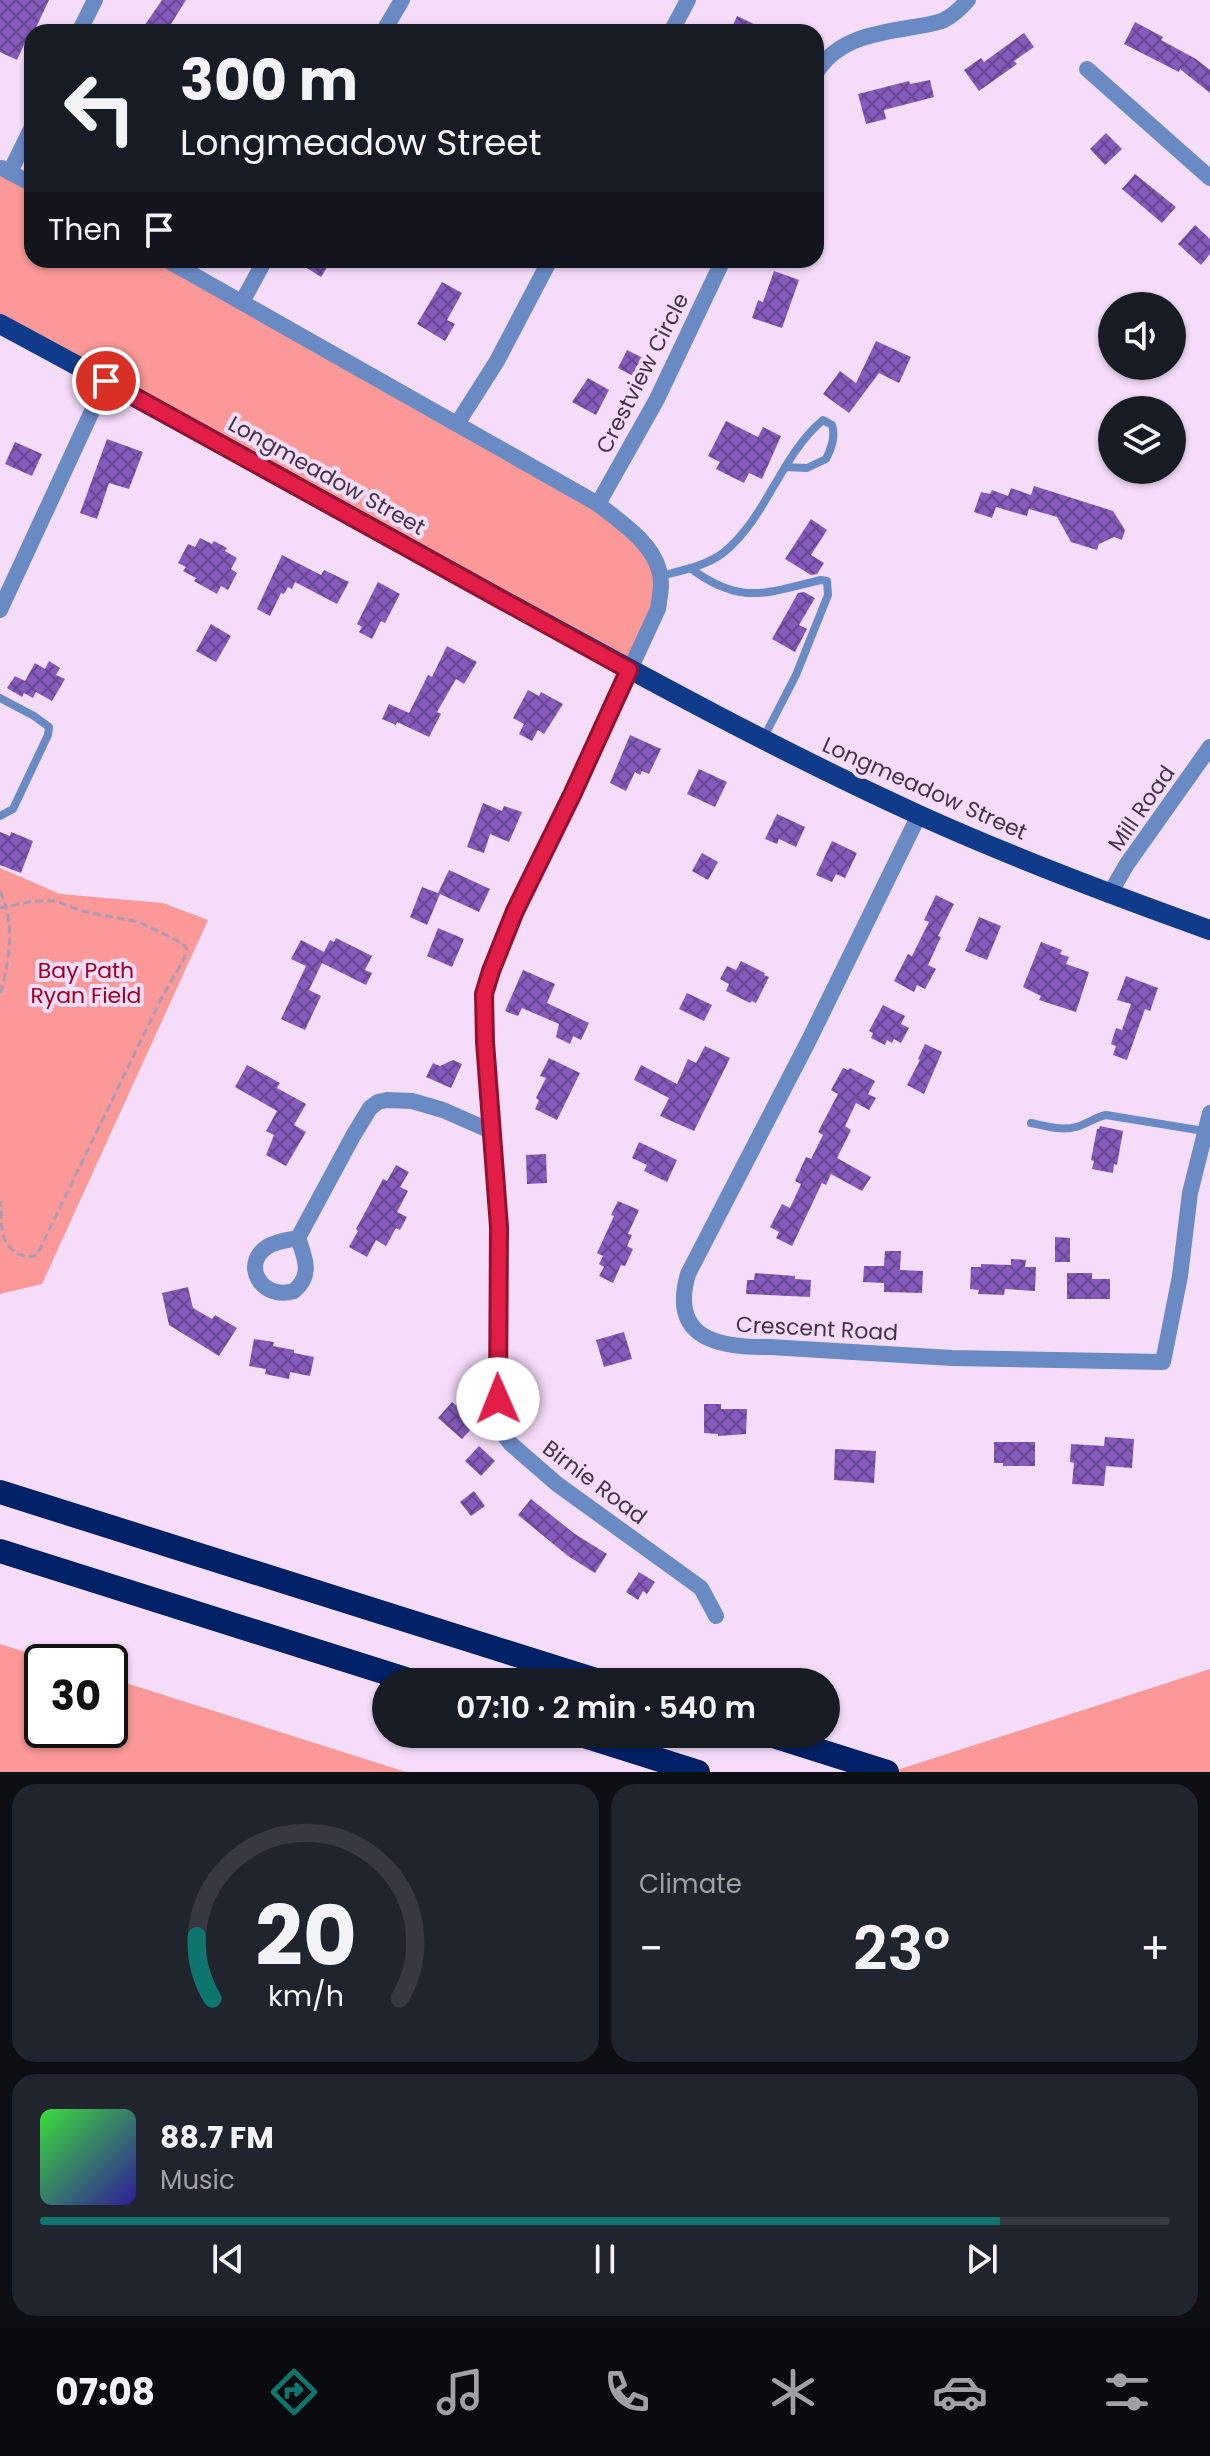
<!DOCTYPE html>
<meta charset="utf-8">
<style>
body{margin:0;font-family:Poppins,sans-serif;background:#20242c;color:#f1f3f6;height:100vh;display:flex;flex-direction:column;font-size:30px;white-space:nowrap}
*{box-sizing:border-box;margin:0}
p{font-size:26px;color:#9ea1a6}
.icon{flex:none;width:44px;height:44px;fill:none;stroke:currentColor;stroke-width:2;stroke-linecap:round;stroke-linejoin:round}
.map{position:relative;height:1772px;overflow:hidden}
.sheet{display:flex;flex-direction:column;gap:12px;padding:12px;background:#0d0f14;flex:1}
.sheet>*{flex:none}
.banner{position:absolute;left:24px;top:24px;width:800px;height:244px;border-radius:24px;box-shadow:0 2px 6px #0004;background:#171b24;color:#f1f3f6;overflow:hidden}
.controls{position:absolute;left:1098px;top:292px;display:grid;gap:16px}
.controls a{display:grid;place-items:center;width:88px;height:88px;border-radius:50%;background:#171b24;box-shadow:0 2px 6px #0004;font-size:40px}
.speed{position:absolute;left:24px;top:1644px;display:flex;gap:16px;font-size:40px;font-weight:700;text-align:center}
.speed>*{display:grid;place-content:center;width:104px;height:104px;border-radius:50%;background:#171b24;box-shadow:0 2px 6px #0004;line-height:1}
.speed .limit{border:4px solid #111;border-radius:12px;background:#fff;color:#111}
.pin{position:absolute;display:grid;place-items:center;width:68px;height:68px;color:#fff;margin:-34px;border:4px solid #fff;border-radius:50%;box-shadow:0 2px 8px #0007}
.me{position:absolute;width:88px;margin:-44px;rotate:359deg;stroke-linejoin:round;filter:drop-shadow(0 0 6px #0008)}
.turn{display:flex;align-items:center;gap:28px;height:168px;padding:0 24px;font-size:36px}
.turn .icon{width:104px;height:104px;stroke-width:2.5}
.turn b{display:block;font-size:56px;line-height:68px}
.then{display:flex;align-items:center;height:76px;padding:0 24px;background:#0003;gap:16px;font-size:30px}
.big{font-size:60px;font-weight:600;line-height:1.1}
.sheet .widget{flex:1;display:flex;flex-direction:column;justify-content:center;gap:12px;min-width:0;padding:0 28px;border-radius:24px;background:#20242c}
.sheet .dial{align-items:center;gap:0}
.dial svg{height:208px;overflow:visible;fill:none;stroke:#363941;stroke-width:7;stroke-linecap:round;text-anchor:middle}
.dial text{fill:#f1f3f6;stroke:none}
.song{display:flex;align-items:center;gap:24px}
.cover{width:96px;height:96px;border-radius:12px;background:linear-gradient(135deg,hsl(120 70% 55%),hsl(250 70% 35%))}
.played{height:8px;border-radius:4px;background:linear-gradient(90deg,#0f766e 85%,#363941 85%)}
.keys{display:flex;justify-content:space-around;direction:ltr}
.heat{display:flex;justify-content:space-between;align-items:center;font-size:44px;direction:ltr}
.sheet .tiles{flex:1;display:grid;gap:12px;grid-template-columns:1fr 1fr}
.widget:last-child{grid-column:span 2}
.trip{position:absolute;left:372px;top:1668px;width:468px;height:80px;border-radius:40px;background:#171b24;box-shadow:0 2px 6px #0004;font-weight:600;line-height:80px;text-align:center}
.tabs{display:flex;height:128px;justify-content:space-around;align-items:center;background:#090b0e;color:#9ea1a6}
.tabs .icon{width:56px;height:56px}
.tabs .current{color:#0f766e}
.tabs b{font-size:36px;color:#f1f3f6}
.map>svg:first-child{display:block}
.park{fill:#fa9997}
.building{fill:url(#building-cross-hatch)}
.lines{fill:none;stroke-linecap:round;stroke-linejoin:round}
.path{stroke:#b09ab3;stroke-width:3;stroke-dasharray:8 4;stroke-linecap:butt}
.service{stroke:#6a8ac4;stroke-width:8}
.minor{stroke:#6a8ac4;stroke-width:16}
.primary{stroke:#103b8b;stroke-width:20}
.motorway{stroke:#002165;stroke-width:24}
.route-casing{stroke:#92132f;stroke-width:20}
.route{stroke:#e11d48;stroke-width:14}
.labels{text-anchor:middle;stroke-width:8;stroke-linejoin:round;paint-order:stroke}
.street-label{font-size:22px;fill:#453448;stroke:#f5dcf9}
.park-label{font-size:22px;fill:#9e0021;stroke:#f5dcf9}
</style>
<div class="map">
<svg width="1210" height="1772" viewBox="0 0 1210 1772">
<defs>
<pattern id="building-cross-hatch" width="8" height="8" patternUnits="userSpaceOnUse" patternTransform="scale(2)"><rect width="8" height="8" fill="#845abb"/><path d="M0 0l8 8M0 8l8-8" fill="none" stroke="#684892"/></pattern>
</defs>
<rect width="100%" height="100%" fill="#f5dcf9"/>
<g class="park">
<polygon points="0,166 32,184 32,260 167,260 598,504 642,540 661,587 629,670 0,324"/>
<polygon points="0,868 60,894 163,903 208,920 42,1284 0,1294"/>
<polygon points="0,1644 58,1662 42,1662 42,1730 110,1730 110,1678 406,1772 0,1772"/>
<polygon points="1210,1669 1210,1772 891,1772"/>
</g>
<g class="building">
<polygon points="0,0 49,0 30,40 27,38 17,60 0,52"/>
<polygon points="162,0 186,0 166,32 140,32"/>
<polygon points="737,16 771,32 730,32"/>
<polygon points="1135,22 1163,37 1161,40 1196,59 1210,70 1210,93 1180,69 1179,72 1124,44"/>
<polygon points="1024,33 1034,47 1014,61 1017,64 979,91 964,70 981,58 984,62"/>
<polygon points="930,80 934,97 884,110 886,119 866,124 858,94 909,81 910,84"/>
<polygon points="1106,133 1122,149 1105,165 1090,149"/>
<polygon points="1135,174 1176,207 1162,223 1122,189"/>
<polygon points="1195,225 1210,239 1210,254 1201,265 1178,244"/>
<polygon points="294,260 332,260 321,277"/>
<polygon points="774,271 799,280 782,328 752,318 758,300 763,302"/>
<polygon points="442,282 462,293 447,320 455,324 445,341 417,324"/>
<polygon points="876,341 911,357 899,383 879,373 849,413 823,394 840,371 856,383"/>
<polygon points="627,350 645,359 635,377 618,368"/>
<polygon points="588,378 609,390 596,415 572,402"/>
<polygon points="726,421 758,437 763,427 781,436 762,479 749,473 744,483 716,469 720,462 708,456"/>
<polygon points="107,439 143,452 129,489 109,483 97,519 80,513"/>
<polygon points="15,442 42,454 32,476 5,464"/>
<polygon points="1034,486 1113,511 1125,530 1122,540 1114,537 1099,544 1097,550 1071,542 1057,517 1029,509 1027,516 996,507 992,518 974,512 981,492 990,494 992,490 1008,496 1011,488 1031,495"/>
<polygon points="811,519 827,530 811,555 824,563 817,574 811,575 785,559"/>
<polygon points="200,538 212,544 214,541 227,548 225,551 237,558 231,569 237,573 228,590 221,586 217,594 194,581 196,578 183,571 186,567 178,563 188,544 195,547"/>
<polygon points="282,555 321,575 324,570 349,582 337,604 295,582 292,589 288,587 284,594 281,593 270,616 257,609"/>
<polygon points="378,582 400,594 385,623 381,621 372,639 359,632 362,627 357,624"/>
<polygon points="804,592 815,598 799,625 807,629 795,652 772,639 798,593"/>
<polygon points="211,624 231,636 216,662 196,651"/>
<polygon points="447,646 477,662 464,684 456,679 437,712 441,714 429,737 397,722 396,725 382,719 389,704 409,713 428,675 432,677"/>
<polygon points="49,661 60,668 56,675 65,679 52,701 36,692 33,698 24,693 22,697 7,688 15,676 25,681 35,663 45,669"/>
<polygon points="528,690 539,696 541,692 563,704 544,734 538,730 532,741 519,734 524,724 513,718"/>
<polygon points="630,735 661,749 649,774 642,771 640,775 635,772 626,791 610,783"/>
<polygon points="699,769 727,782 715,807 687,794"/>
<polygon points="483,803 502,811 504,806 522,812 509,842 490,834 484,853 467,847"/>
<polygon points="777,814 805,827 796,847 779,839 777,844 765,839"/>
<polygon points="0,832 10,836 11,832 33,841 21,873 0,865"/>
<polygon points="832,841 857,853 845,878 836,874 832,882 816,875"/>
<polygon points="702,853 718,862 708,880 692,871"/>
<polygon points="449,870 490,889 479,912 440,894 427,925 410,917 422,887 438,893"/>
<polygon points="936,895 954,904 938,936 941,937 928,965 936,969 925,989 917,985 914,992 894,981 908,954 912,956 929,922 924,920"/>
<polygon points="979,917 1001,926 987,960 965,951"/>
<polygon points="438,928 464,939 452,967 427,956"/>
<polygon points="336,938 372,956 365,970 372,973 366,985 322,963 309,990 321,996 305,1030 281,1019 306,966 291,959 301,940 324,952 330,940 334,942"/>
<polygon points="1041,942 1062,950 1060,954 1069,957 1066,964 1089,972 1076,1012 1039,1000 1041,996 1023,987"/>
<polygon points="741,961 765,973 764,975 769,977 756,1003 752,1001 750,1003 726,991 729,984 720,979 727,966 736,970"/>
<polygon points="523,970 555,984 547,1003 589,1023 581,1040 573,1036 570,1044 556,1037 559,1024 522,1008 518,1016 505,1011"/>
<polygon points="1126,976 1158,988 1150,1011 1145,1009 1127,1060 1113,1055 1116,1046 1111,1044 1116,1028 1122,1030 1131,1004 1117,1000"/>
<polygon points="687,993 712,1005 704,1021 679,1009"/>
<polygon points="883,1005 905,1016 901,1024 909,1028 901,1043 894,1039 892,1043 887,1040 885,1045 871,1038 873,1033 869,1031"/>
<polygon points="925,1044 942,1052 924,1094 907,1085 920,1060 918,1059"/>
<polygon points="705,1046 730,1058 694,1131 660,1116 669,1098 634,1080 641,1065 677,1084 688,1059 696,1063"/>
<polygon points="549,1058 580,1073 557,1120 535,1109 539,1100 536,1098 546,1078 540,1076"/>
<polygon points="453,1060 462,1064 451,1088 426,1077 433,1063 440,1066"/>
<polygon points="247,1065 280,1083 277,1088 306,1104 294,1125 306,1132 286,1166 266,1155 274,1135 266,1131 277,1111 235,1087"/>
<polygon points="843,1068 848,1070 850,1068 875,1081 868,1094 876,1098 869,1110 856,1103 845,1126 851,1130 837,1158 871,1177 862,1191 831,1174 826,1185 822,1183 792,1246 776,1238 779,1232 770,1227 782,1204 790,1208 801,1184 795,1181 806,1157 811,1159 823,1135 818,1132 838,1094 831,1090"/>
<polygon points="1100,1126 1123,1131 1117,1165 1114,1164 1113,1173 1092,1169 1094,1161 1091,1160 1097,1129 1099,1129"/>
<polygon points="639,1142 677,1160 667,1182 644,1171 647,1165 632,1158"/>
<polygon points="546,1154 547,1183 527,1184 526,1155"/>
<polygon points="396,1165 409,1172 400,1187 408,1191 397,1212 407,1217 400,1230 396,1228 386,1246 376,1240 367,1257 349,1247 358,1231 356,1229 383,1179 387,1181"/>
<polygon points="618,1201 639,1210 628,1234 632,1235 627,1246 633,1249 625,1266 621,1265 613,1283 599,1276 604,1267 599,1264 603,1256 597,1253 614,1216 611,1215"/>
<polygon points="1055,1237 1070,1238 1070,1262 1055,1262"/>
<polygon points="885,1251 901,1251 900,1270 923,1271 922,1293 884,1292 884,1283 863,1282 864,1266 884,1266"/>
<polygon points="1011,1259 1026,1260 1025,1267 1036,1267 1035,1291 1005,1289 1004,1295 978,1294 979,1290 970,1289 971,1267 981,1267 981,1264 1011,1265"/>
<polygon points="755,1273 795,1276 795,1279 811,1280 810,1297 746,1294 747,1280 754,1280"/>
<polygon points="1067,1273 1092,1273 1092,1279 1110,1279 1110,1299 1067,1299"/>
<polygon points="188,1287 193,1308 212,1319 215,1315 237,1328 219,1356 169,1325 162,1293"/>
<polygon points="624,1332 632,1359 604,1367 596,1340"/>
<polygon points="254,1339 274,1342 273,1346 294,1350 294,1353 314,1357 310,1376 290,1372 289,1379 265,1374 266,1369 249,1366"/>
<polygon points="452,1402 473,1420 471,1422 475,1425 462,1439 438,1418"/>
<polygon points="704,1404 721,1404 721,1409 747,1409 746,1434 718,1436 718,1434 704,1433"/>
<polygon points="1105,1437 1134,1439 1132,1468 1106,1466 1104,1486 1072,1484 1074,1463 1070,1462 1071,1444 1104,1446"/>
<polygon points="994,1442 1035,1442 1035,1466 1003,1466 1003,1463 994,1463"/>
<polygon points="479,1446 495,1461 481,1476 465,1461"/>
<polygon points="835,1449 876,1451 874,1483 834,1480"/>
<polygon points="474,1491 485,1506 471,1516 460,1502"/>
<polygon points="531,1499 575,1534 607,1554 595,1573 568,1556 518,1515"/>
<polygon points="639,1572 655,1582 647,1594 643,1591 638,1600 626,1592"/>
</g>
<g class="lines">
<g class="path">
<path d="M0 891C16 926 9 960 0 996"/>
<path d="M0 908 33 901H56L81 911 139 922 182 943 187 949 183 961 162 997 37 1255C25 1260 10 1252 5 1240 0 1229 2 1213 0 1201"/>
</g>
<g class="service">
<path d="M690 568C741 606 766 593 821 580L827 581 828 595 796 675 763 739"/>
<path d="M660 576C680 571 706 566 723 553 767 518 780 456 823 420L832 425C836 437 831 449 826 459L807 468 785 467"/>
<polyline points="0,698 34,716 49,727 48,735 13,809 0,816"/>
<path d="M1031 1123C1045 1126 1061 1131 1076 1127 1087 1124 1095 1117 1106 1115L1204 1131"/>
</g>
<g class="minor">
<polyline points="79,32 95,0"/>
<polyline points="383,32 402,0"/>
<polyline points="671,32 688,0"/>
<polyline points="1087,69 1210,178"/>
<path d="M816 73C837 38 877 33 914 27 924 25 935 24 944 20 954 15 961 8 968 0"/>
<polyline points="2,168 32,184"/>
<polyline points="10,172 32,127"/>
<path d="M167 260 598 504C620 522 651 541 659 570 663 582 660 596 658 609L572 795 527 885 504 938 485 991V1042L499 1227 497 1361 499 1422 500 1430 511 1444 557 1484 701 1588 716 1616"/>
<polyline points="242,302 265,260"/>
<polyline points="457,424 497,361 550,260"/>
<polyline points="598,504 657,399 723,260"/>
<polyline points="0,610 106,381"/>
<path d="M919 815 809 1040 688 1274C669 1339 719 1348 770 1347L952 1358 1163 1362 1180 1276 1190 1193 1210 1113"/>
<polyline points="1109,895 1127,864 1210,747"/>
<path d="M298 1238C305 1258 313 1275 294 1291 261 1301 241 1264 267 1247 276 1241 288 1240 298 1238L353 1136 370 1108 378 1102 387 1100 412 1101 443 1110 493 1132"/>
</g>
<path class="primary" d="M0 324C164 412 327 503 490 593 631 670 772 748 919 815 1014 858 1112 895 1210 930"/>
<g class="motorway">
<polyline points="0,1492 602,1682"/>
<polyline points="0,1551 415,1682"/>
<polyline points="578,1734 698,1772"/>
<polyline points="767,1734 887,1772"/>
</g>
</g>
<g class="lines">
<defs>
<polyline id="route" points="106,381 629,670 572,795 515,911 491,971 484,994 485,1042 499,1227 498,1399"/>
</defs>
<use href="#route" class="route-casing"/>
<use href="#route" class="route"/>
</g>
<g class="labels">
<g class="street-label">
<text transform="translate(642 373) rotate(-63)" y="8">Crestview Circle</text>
<text transform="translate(327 475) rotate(29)" y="8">Longmeadow Street</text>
<text transform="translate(925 788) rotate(24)" y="8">Longmeadow Street</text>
<text transform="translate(1141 808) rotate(-55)" y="8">Mill Road</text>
<text transform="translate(817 1328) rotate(3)" y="8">Crescent Road</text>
<text transform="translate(595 1482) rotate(37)" y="8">Birnie Road</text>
</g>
<g class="park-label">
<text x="86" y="978">Bay Path<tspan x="86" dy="25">Ryan Field</tspan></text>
</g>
</g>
</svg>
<div class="controls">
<a><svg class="icon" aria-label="sound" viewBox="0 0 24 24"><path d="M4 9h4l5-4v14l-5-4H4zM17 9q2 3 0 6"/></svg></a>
<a><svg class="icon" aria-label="layers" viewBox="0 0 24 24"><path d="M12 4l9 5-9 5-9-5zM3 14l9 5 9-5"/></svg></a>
</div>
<div class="speed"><div class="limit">30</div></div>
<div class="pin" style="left:106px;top:381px;background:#d93025"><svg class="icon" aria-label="arrive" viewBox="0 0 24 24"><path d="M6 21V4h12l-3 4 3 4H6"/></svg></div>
<svg class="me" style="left:498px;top:1399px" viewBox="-20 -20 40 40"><circle r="19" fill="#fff"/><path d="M0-13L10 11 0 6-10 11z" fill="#e11d48"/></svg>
<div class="trip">07:10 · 2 min · 540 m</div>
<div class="banner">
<div class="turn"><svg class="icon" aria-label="left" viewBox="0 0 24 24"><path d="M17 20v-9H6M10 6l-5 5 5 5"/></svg><div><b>300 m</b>Longmeadow Street</div></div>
<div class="then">Then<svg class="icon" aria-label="arrive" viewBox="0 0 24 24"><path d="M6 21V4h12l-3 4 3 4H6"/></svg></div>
</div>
</div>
<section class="sheet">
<div class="tiles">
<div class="widget dial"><svg viewBox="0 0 100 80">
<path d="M14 69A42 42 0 1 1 86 69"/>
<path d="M14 69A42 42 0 0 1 8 45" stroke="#0f766e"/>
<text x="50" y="56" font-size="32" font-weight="700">20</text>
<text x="50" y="72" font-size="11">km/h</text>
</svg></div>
<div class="widget"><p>Climate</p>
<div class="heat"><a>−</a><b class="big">23°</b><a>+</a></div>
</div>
<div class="widget">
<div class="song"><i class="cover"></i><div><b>88.7 FM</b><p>Music</p></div></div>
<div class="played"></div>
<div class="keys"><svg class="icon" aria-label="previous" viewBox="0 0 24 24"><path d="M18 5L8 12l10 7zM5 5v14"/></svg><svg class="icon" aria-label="pause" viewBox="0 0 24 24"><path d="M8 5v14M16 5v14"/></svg><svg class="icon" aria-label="next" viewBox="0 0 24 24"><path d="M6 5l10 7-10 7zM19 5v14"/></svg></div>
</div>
</div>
</section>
<nav class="tabs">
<b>07:08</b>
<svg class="icon current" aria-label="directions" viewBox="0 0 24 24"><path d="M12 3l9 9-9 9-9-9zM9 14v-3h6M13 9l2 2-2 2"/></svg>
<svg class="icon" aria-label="music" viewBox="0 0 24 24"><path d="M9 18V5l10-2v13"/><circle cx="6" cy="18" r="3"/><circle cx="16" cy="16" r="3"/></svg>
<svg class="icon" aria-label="phone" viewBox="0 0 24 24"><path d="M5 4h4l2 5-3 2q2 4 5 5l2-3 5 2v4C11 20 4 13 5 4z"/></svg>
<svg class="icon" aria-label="climate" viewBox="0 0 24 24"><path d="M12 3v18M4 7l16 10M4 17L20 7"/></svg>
<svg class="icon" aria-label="car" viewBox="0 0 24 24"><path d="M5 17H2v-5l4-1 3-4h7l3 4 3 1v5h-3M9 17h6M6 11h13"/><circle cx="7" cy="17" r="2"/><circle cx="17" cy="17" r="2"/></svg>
<svg class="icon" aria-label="filters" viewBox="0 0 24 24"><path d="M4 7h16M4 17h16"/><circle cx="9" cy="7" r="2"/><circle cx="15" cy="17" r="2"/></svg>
</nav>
